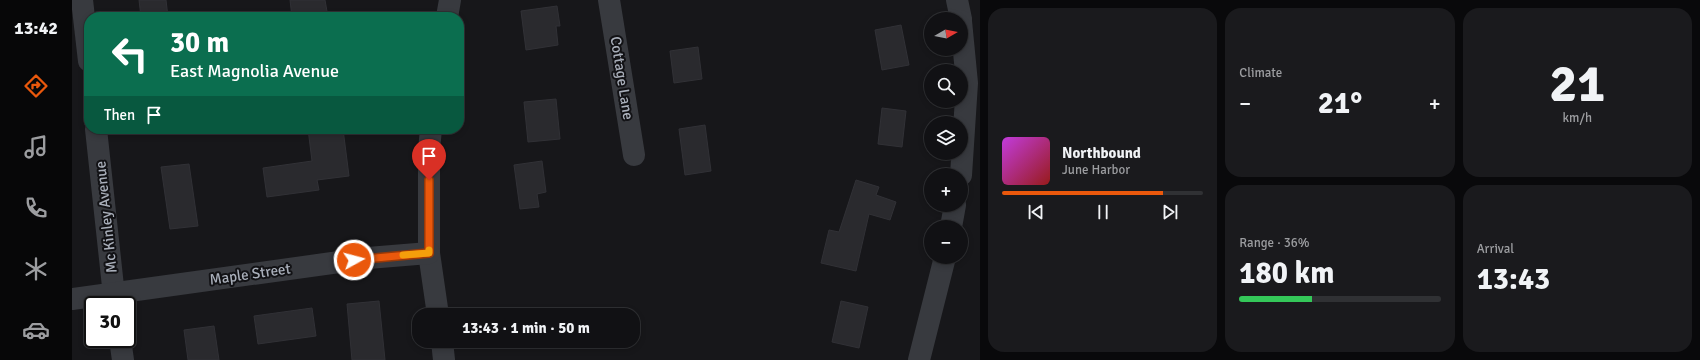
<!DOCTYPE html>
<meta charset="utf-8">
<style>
body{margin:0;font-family:Signika,sans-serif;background:#1a1a1d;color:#f1f3f6;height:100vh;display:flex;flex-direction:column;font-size:15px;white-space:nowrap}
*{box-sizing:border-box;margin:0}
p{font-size:13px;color:#9c9da0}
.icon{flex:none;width:22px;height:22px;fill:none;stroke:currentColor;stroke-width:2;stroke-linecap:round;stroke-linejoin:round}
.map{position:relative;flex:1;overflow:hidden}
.drawer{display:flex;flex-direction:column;gap:8px;padding:8px;background:#09090b;width:720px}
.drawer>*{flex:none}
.hud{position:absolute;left:12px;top:12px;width:380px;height:122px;border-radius:16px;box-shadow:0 2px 6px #0003,0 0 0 1px #303134;background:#0b6e4f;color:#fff;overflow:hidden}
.needle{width:26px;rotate:81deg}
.fabs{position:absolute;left:852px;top:12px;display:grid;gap:8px}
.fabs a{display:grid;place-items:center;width:44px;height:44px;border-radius:50%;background:#111114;box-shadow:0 2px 6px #0003,0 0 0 1px #303134;font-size:20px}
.speed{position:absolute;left:12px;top:296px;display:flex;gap:8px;font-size:20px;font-weight:700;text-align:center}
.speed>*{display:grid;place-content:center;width:52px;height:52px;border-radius:50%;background:#111114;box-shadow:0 2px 6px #0003,0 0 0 1px #303134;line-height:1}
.speed .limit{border:2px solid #111;border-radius:6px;background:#fff;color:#111}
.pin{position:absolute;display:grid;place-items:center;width:34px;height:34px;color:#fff;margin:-41px -17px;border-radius:50% 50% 50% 0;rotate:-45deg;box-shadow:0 0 4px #0007}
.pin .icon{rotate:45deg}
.me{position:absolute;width:44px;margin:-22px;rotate:83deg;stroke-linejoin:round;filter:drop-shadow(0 0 3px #0008)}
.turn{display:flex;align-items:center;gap:14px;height:84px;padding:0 20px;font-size:18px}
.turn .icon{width:52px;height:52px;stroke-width:2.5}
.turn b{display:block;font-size:28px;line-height:34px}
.then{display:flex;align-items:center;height:38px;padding:0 20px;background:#0003;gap:8px;font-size:15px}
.big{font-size:30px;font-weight:800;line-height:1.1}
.drawer .widget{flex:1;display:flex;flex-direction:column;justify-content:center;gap:6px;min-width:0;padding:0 14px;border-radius:16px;background:#1a1a1d}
.drawer .dial{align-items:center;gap:0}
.dial b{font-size:52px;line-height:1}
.song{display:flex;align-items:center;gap:12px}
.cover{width:48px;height:48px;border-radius:6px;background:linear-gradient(135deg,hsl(290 70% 55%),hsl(0 70% 35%))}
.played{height:4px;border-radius:2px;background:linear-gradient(90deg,#ea580c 80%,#303134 80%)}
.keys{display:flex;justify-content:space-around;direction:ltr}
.heat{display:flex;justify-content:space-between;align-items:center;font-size:22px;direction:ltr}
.charge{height:6px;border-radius:3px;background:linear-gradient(90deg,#34c759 36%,#303134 0)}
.drawer .tiles{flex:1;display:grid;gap:8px;grid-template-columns:repeat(3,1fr)}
.widget:first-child{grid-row:span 2}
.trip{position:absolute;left:340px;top:308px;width:228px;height:40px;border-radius:16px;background:#111114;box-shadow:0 2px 6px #0003,0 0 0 1px #303134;font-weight:800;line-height:40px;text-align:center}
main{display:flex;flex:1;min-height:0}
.menu{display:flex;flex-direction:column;width:72px;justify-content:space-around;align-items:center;background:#070708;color:#9c9da0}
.menu .icon{width:28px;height:28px}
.menu .selected{color:#ea580c}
.menu b{font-size:18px;color:#f1f3f6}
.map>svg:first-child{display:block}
.building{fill:#2a2a2e;stroke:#313136}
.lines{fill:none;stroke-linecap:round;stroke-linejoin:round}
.minor{stroke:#383a3f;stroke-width:22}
.route-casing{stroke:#983908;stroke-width:10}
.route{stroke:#ea580c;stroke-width:7}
.slow{stroke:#f59e0b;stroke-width:7}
.labels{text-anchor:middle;stroke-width:4;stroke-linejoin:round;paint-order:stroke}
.street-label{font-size:15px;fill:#a9afba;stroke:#121215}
</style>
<main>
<nav class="menu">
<b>13:42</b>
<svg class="icon selected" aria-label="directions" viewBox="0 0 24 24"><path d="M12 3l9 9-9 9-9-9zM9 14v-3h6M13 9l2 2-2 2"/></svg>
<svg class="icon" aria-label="music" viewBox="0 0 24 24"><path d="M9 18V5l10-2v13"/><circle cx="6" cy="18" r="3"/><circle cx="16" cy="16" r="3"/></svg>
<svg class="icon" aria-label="phone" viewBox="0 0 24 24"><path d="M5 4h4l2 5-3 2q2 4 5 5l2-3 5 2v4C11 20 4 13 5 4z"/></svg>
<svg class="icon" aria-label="climate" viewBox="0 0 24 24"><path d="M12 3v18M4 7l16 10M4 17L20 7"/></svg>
<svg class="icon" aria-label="car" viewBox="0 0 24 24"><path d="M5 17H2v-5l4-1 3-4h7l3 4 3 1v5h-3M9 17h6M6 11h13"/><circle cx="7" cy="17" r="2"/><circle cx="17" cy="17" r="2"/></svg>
</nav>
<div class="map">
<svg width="908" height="360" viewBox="0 0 908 360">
<rect width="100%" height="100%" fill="#17171a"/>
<g class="building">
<polygon points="67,0 94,0 96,17 69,17"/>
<polygon points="218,0 253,0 256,17 220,17"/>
<polygon points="485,6 488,26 484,26 486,45 454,50 449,11"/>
<polygon points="829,25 837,65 810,70 803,30"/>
<polygon points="626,47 630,79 602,83 598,51"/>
<polygon points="484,99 488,139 456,142 452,102"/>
<polygon points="810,108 834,111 830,147 806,144"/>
<polygon points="633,125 639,171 613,175 607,129"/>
<polygon points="236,129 271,129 277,176 245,180 247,190 195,197 191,168 240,161"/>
<polygon points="470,161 474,192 465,194 467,207 448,209 442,165"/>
<polygon points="117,164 126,226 98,229 89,167"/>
<polygon points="784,180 807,187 804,195 824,202 818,220 797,214 784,271 749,263 757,230 767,232"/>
<polygon points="307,301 313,360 280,360 275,304"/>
<polygon points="769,301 796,307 787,348 760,342"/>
<polygon points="240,308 244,336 186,344 182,316"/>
<polygon points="142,326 147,360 116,360 112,330"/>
</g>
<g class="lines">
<g class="minor">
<polyline points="10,0 17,61"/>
<polyline points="537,0 562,155"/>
<polyline points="885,0 889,19"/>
<polyline points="375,17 378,0"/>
<polyline points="24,129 43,305"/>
<polyline points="359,129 357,150 357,253 366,315"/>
<polyline points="889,175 895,83 889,21"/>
<polyline points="879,227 883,205"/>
<polyline points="0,299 296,258 357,253"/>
<polyline points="48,339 51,360"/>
<polyline points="370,341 372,360"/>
<polyline points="847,360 873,257"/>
</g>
</g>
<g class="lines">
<defs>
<polyline id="route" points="282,260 357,253 357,180"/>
</defs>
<use href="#route" class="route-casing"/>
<use href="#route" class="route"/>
<polyline class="slow" points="331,255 357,253 357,250"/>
</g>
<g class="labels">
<g class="street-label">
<text transform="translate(550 78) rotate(81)" y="5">Cottage Lane</text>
<text transform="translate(34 217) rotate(-96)" y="5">Mc Kinley Avenue</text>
<text transform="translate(178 274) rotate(-8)" y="5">Maple Street</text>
</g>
</g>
</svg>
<div class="fabs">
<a><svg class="needle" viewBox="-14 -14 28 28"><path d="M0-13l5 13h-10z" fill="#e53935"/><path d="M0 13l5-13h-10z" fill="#9c9da0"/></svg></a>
<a><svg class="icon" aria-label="search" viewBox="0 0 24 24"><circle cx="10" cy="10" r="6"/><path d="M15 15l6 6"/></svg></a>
<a><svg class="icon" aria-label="layers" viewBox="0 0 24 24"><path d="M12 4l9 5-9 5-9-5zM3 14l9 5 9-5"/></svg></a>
<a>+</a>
<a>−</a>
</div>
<div class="speed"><div class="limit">30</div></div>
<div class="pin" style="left:357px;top:180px;background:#d93025"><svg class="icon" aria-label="arrive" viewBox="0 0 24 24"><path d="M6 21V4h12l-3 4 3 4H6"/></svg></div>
<svg class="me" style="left:282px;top:260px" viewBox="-20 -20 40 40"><circle r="17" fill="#ea580c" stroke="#fff" stroke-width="3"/><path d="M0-11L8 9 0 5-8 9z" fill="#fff"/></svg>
<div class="trip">13:43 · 1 min · 50 m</div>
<div class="hud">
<div class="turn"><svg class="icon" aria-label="left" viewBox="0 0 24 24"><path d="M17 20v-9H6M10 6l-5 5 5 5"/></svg><div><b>30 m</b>East Magnolia Avenue</div></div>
<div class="then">Then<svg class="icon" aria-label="arrive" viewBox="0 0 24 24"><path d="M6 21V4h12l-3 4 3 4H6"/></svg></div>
</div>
</div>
<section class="drawer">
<div class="tiles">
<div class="widget">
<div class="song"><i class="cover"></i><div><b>Northbound</b><p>June Harbor</p></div></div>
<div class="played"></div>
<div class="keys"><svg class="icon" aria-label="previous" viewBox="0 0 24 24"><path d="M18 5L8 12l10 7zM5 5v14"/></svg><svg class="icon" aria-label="pause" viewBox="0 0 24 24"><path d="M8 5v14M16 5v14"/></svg><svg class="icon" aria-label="next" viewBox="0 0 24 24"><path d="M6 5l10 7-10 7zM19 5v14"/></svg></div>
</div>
<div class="widget"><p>Climate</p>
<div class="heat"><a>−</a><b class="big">21°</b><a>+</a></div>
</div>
<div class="widget dial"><b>21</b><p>km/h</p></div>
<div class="widget"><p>Range · 36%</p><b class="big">180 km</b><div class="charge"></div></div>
<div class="widget"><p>Arrival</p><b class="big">13:43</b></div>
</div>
</section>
</main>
